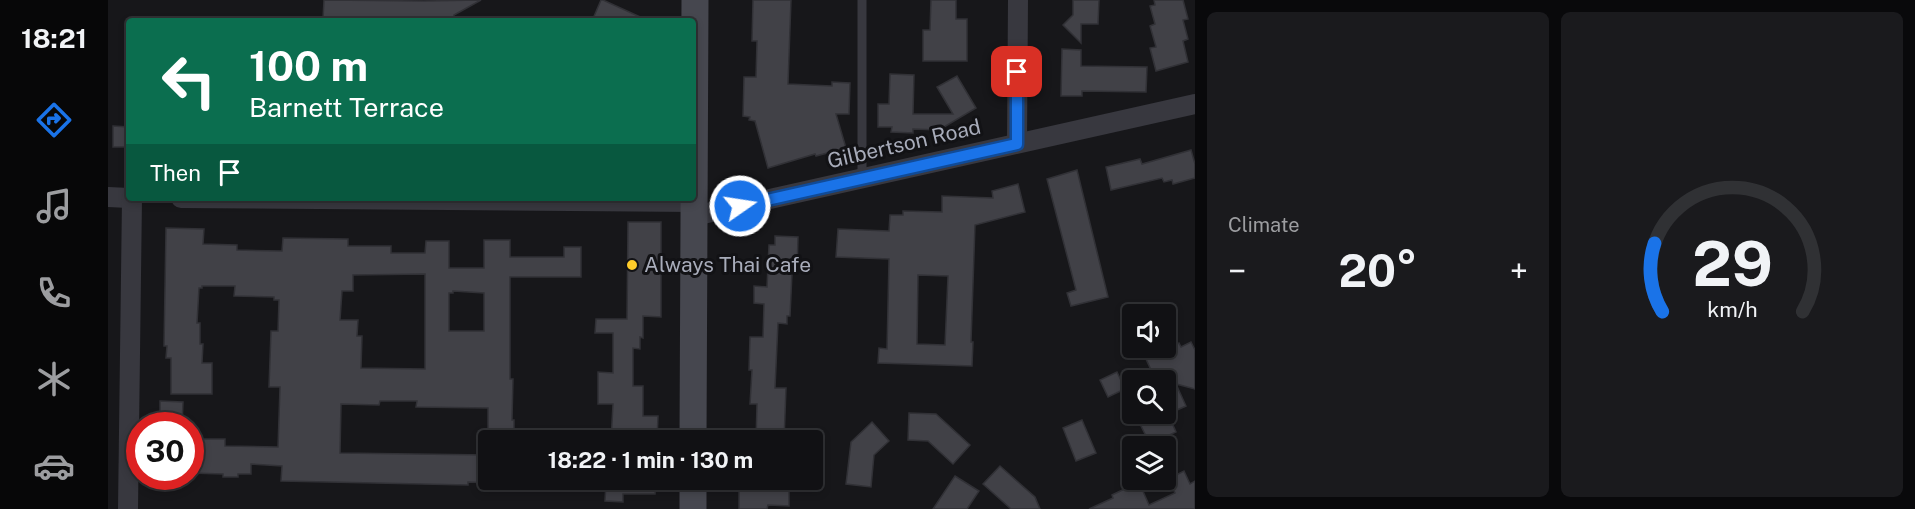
<!DOCTYPE html>
<meta charset="utf-8">
<style>
body{margin:0;font-family:"Public Sans",sans-serif;background:#1a1a1d;color:#f1f3f6;height:100vh;display:flex;flex-direction:column;font-size:22px;white-space:nowrap}
*{box-sizing:border-box;margin:0}
p{font-size:20px;color:#9c9da0}
.icon{flex:none;width:33px;height:33px;fill:none;stroke:currentColor;stroke-width:2;stroke-linecap:round;stroke-linejoin:round}
.map{position:relative;flex:1;overflow:hidden}
.drawer{display:flex;flex-direction:column;gap:12px;padding:12px;background:#09090b;width:720px}
.drawer>*{flex:none}
.hud{position:absolute;left:18px;top:18px;width:570px;height:183px;border-radius:6px;box-shadow:0 3px 9px #0003,0 0 0 2px #303134;background:#0b6e4f;color:#fff;overflow:hidden}
.controls{position:absolute;left:1014px;top:304px;display:grid;gap:12px}
.controls a{display:grid;place-items:center;width:54px;height:54px;border-radius:6px;background:#111114;box-shadow:0 3px 9px #0003,0 0 0 2px #303134;font-size:30px}
.speed{position:absolute;left:18px;top:412px;display:flex;gap:12px;font-size:30px;font-weight:700;text-align:center}
.speed>*{display:grid;place-content:center;width:78px;height:78px;border-radius:50%;background:#111114;box-shadow:0 3px 9px #0003,0 0 0 2px #303134;line-height:1}
.speed .limit{border:9px solid #d22;background:#fff;color:#111}
.pin{position:absolute;display:grid;place-items:center;width:51px;height:51px;color:#fff;margin:-26px;border-radius:12px;box-shadow:0 3px 9px #0006}
.me{position:absolute;width:66px;margin:-33px;rotate:77deg;stroke-linejoin:round;filter:drop-shadow(0 0 4px #0008)}
.turn{display:flex;align-items:center;gap:21px;height:126px;padding:0 24px;font-size:27px}
.turn .icon{width:78px;height:78px;stroke-width:2.5}
.turn b{display:block;font-size:42px;line-height:51px}
.then{display:flex;align-items:center;height:57px;padding:0 24px;background:#0003;gap:12px;font-size:22px}
.big{font-size:45px;font-weight:700;line-height:1.1}
.drawer .card{flex:1;display:flex;flex-direction:column;justify-content:center;gap:9px;min-width:0;padding:0 21px;border-radius:9px;background:#1a1a1d}
.drawer .dial{align-items:center;gap:0}
.dial svg{height:156px;overflow:visible;fill:none;stroke:#303134;stroke-width:7;stroke-linecap:round;text-anchor:middle}
.dial text{fill:#f1f3f6;stroke:none}
.heat{display:flex;justify-content:space-between;align-items:center;font-size:33px;direction:ltr}
.drawer .tiles{flex:1;display:grid;gap:12px;grid-template-columns:repeat(2,1fr)}
.trip{position:absolute;left:370px;top:430px;width:345px;height:60px;border-radius:6px;background:#111114;box-shadow:0 3px 9px #0003,0 0 0 2px #303134;font-weight:700;line-height:60px;text-align:center}
main{display:flex;flex:1;min-height:0}
.menu{display:flex;flex-direction:column;width:108px;justify-content:space-around;align-items:center;background:#070708;color:#9c9da0}
.menu .icon{width:42px;height:42px}
.menu .active{color:#1a73e8}
.menu b{font-size:27px;color:#f1f3f6}
.map>svg:first-child{display:block}
.building{fill:#414147;stroke:#313136;stroke-width:1.5;fill-rule:evenodd}
.lines{fill:none;stroke-linecap:round;stroke-linejoin:round}
.lane{stroke:#38383f;stroke-width:9}
.street{stroke:#38383f;stroke-width:20}
.secondary{stroke:#46474f;stroke-width:27}
.route-casing{stroke:#114b97;stroke-width:15}
.route{stroke:#1a73e8;stroke-width:10}
.poi-dot{fill:#ffcc2a;stroke:#121215;stroke-width:2}
.labels{text-anchor:middle;stroke-width:6;stroke-linejoin:round;paint-order:stroke}
.street-label{font-size:21px;fill:#a8acba;stroke:#121215}
.poi-label{font-size:21px;fill:#a8acba;stroke:#121215;text-anchor:start}
</style>
<main>
<nav class="menu">
<b>18:21</b>
<svg class="icon active" aria-label="directions" viewBox="0 0 24 24"><path d="M12 3l9 9-9 9-9-9zM9 14v-3h6M13 9l2 2-2 2"/></svg>
<svg class="icon" aria-label="music" viewBox="0 0 24 24"><path d="M9 18V5l10-2v13"/><circle cx="6" cy="18" r="3"/><circle cx="16" cy="16" r="3"/></svg>
<svg class="icon" aria-label="phone" viewBox="0 0 24 24"><path d="M5 4h4l2 5-3 2q2 4 5 5l2-3 5 2v4C11 20 4 13 5 4z"/></svg>
<svg class="icon" aria-label="climate" viewBox="0 0 24 24"><path d="M12 3v18M4 7l16 10M4 17L20 7"/></svg>
<svg class="icon" aria-label="car" viewBox="0 0 24 24"><path d="M5 17H2v-5l4-1 3-4h7l3 4 3 1v5h-3M9 17h6M6 11h13"/><circle cx="7" cy="17" r="2"/><circle cx="17" cy="17" r="2"/></svg>
</nav>
<div class="map">
<svg width="1087" height="509" viewBox="0 0 1087 509">
<rect width="100%" height="100%" fill="#17171a"/>
<g class="building">
<polygon points="216,0 316,1 373,0 346,15 346,21 220,21 220,19 215,19"/>
<polygon points="493,0 495,0 541,21 484,21"/>
<polygon points="645,0 683,0 680,84 724,86 724,82 742,83 741,114 728,114 738,148 708,156 707,154 660,168 647,121 641,120 642,117 635,116 636,77 648,77 649,41 644,41"/>
<polygon points="823,0 848,0 848,19 859,19 859,61 815,61 815,30 822,30"/>
<polygon points="965,0 991,0 990,24 973,24 973,43 955,25 965,15"/>
<polygon points="1046,0 1075,0 1080,19 1075,20 1080,39 1075,41 1080,62 1048,71 1042,48 1048,47 1042,26 1047,24 1042,6 1047,5"/>
<polygon points="954,49 973,50 973,66 1039,67 1038,92 974,91 974,96 953,96"/>
<polygon points="782,74 806,75 805,114 845,114 829,87 849,76 868,108 831,130 805,129 805,133 783,132 784,127 770,127 770,104 781,104"/>
<polygon points="5,126 21,127 21,147 5,147"/>
<polygon points="1083,150 1087,164 1087,178 1065,184 1064,180 1056,182 1054,178 1003,190 998,167 1032,159 1034,164"/>
<polygon points="969,170 1000,297 963,306 959,293 968,290 939,179"/>
<path d="M910 184 917 212 867 225 863 342H865L864 366 770 363 771 348 779 349 781 259 728 257 730 229 781 231 782 215H795V211L834 212V196L885 198 884 191ZM810 275 840 276 837 345 809 344Z"/>
<polygon points="520,222 553,222 553,317 535,316 535,338 532,337 532,349 525,348 525,386 535,386 535,416 550,416 549,441 503,441 505,404 490,404 490,372 505,373 505,333 487,333 488,319 519,319"/>
<path d="M58 228 96 229 95 244 129 245V250L174 251 175 238 240 239V246H283V253H317L318 241H341V268H376V240H402V257H456V247H473V277H402V379H405L404 420H406V441H380V408L308 407 309 401H272L271 405 233 404 232 453 381 455V483L360 482V485L173 481 174 466 143 464V474H130V477H115V474L82 473V439H117V446L170 447 172 387H161L163 331H170L171 300H166V297L126 296 127 286H94V288H91L89 323H92V344H95L94 363H104V394H63V358H58L59 346H56ZM317 274V369L253 368 254 336H249L250 320H232L234 291H245V275ZM345 291 376 293V331H341V293H345Z"/>
<polygon points="667,236 690,237 689,273 684,273 682,316 679,316 679,324 670,323 667,388 678,388 676,441 648,441 649,404 642,404 644,370 641,370 642,337 655,337 656,304 646,303 646,286 659,287 661,245 667,245"/>
<polygon points="1083,342 1087,350 1087,389 1068,384 1078,406 1060,414 1068,432 1042,444 1027,414 1058,414 1058,381 1019,381 1043,370 1038,359 1071,343 1073,347"/>
<polygon points="1009,372 1017,389 1000,397 992,380"/>
<polygon points="52,401 75,402 74,426 52,426"/>
<polygon points="801,413 828,414 862,445 845,464 820,441 800,440"/>
<polygon points="974,420 988,453 968,461 955,428"/>
<polygon points="764,422 781,441 766,455 763,487 738,484 743,442"/>
<polygon points="892,466 927,497 932,509 903,509 875,484"/>
<polygon points="1076,471 1082,484 1087,481 1087,509 981,509 1005,498 1004,495 1031,482 1041,505 1067,493 1060,479"/>
<polygon points="847,476 871,491 859,509 825,509"/>
<polygon points="498,480 548,480 547,494 515,494 515,502 497,501"/>
<polygon points="634,480 681,482 681,506 660,505 659,509 631,509 631,481"/>
</g>
<g class="lines">
<polyline class="lane" points="754,177 754,0"/>
<g class="street">
<polyline points="909,143 910,0"/>
<polyline points="0,197 21,198"/>
<polyline points="73,198 586,202"/>
<polyline points="586,216 1087,104"/>
<polyline points="20,509 24,198"/>
</g>
<g class="secondary">
<polyline points="585,441 587,0"/>
<polyline points="585,509 585,480"/>
</g>
</g>
<g class="lines">
<defs>
<polyline id="route" points="632,206 909,144 909,72"/>
</defs>
<use href="#route" class="route-casing"/>
<use href="#route" class="route"/>
</g>
<circle class="poi-dot" cx="524" cy="265" r="6"/>
<g class="labels">
<g class="street-label">
<text transform="translate(796 144) rotate(-13)" y="7">Gilbertson Road</text>
</g>
<g class="poi-label">
<text x="536" y="272">Always Thai Cafe</text>
</g>
</g>
</svg>
<div class="controls">
<a><svg class="icon" aria-label="sound" viewBox="0 0 24 24"><path d="M4 9h4l5-4v14l-5-4H4zM17 9q2 3 0 6"/></svg></a>
<a><svg class="icon" aria-label="search" viewBox="0 0 24 24"><circle cx="10" cy="10" r="6"/><path d="M15 15l6 6"/></svg></a>
<a><svg class="icon" aria-label="layers" viewBox="0 0 24 24"><path d="M12 4l9 5-9 5-9-5zM3 14l9 5 9-5"/></svg></a>
</div>
<div class="speed"><div class="limit">30</div></div>
<div class="pin" style="left:909px;top:72px;background:#d93025"><svg class="icon" aria-label="arrive" viewBox="0 0 24 24"><path d="M6 21V4h12l-3 4 3 4H6"/></svg></div>
<svg class="me" style="left:632px;top:206px" viewBox="-20 -20 40 40"><circle r="17" fill="#1a73e8" stroke="#fff" stroke-width="3"/><path d="M0-11L8 9 0 5-8 9z" fill="#fff"/></svg>
<div class="trip">18:22 · 1 min · 130 m</div>
<div class="hud">
<div class="turn"><svg class="icon" aria-label="left" viewBox="0 0 24 24"><path d="M17 20v-9H6M10 6l-5 5 5 5"/></svg><div><b>100 m</b>Barnett Terrace</div></div>
<div class="then">Then<svg class="icon" aria-label="arrive" viewBox="0 0 24 24"><path d="M6 21V4h12l-3 4 3 4H6"/></svg></div>
</div>
</div>
<section class="drawer">
<div class="tiles">
<div class="card"><p>Climate</p>
<div class="heat"><a>−</a><b class="big">20°</b><a>+</a></div>
</div>
<div class="card dial"><svg viewBox="0 0 100 80">
<path d="M14 69A42 42 0 1 1 86 69"/>
<path d="M14 69A42 42 0 0 1 10 34" stroke="#1a73e8"/>
<text x="50" y="56" font-size="32" font-weight="700">29</text>
<text x="50" y="72" font-size="11">km/h</text>
</svg></div>
</div>
</section>
</main>
